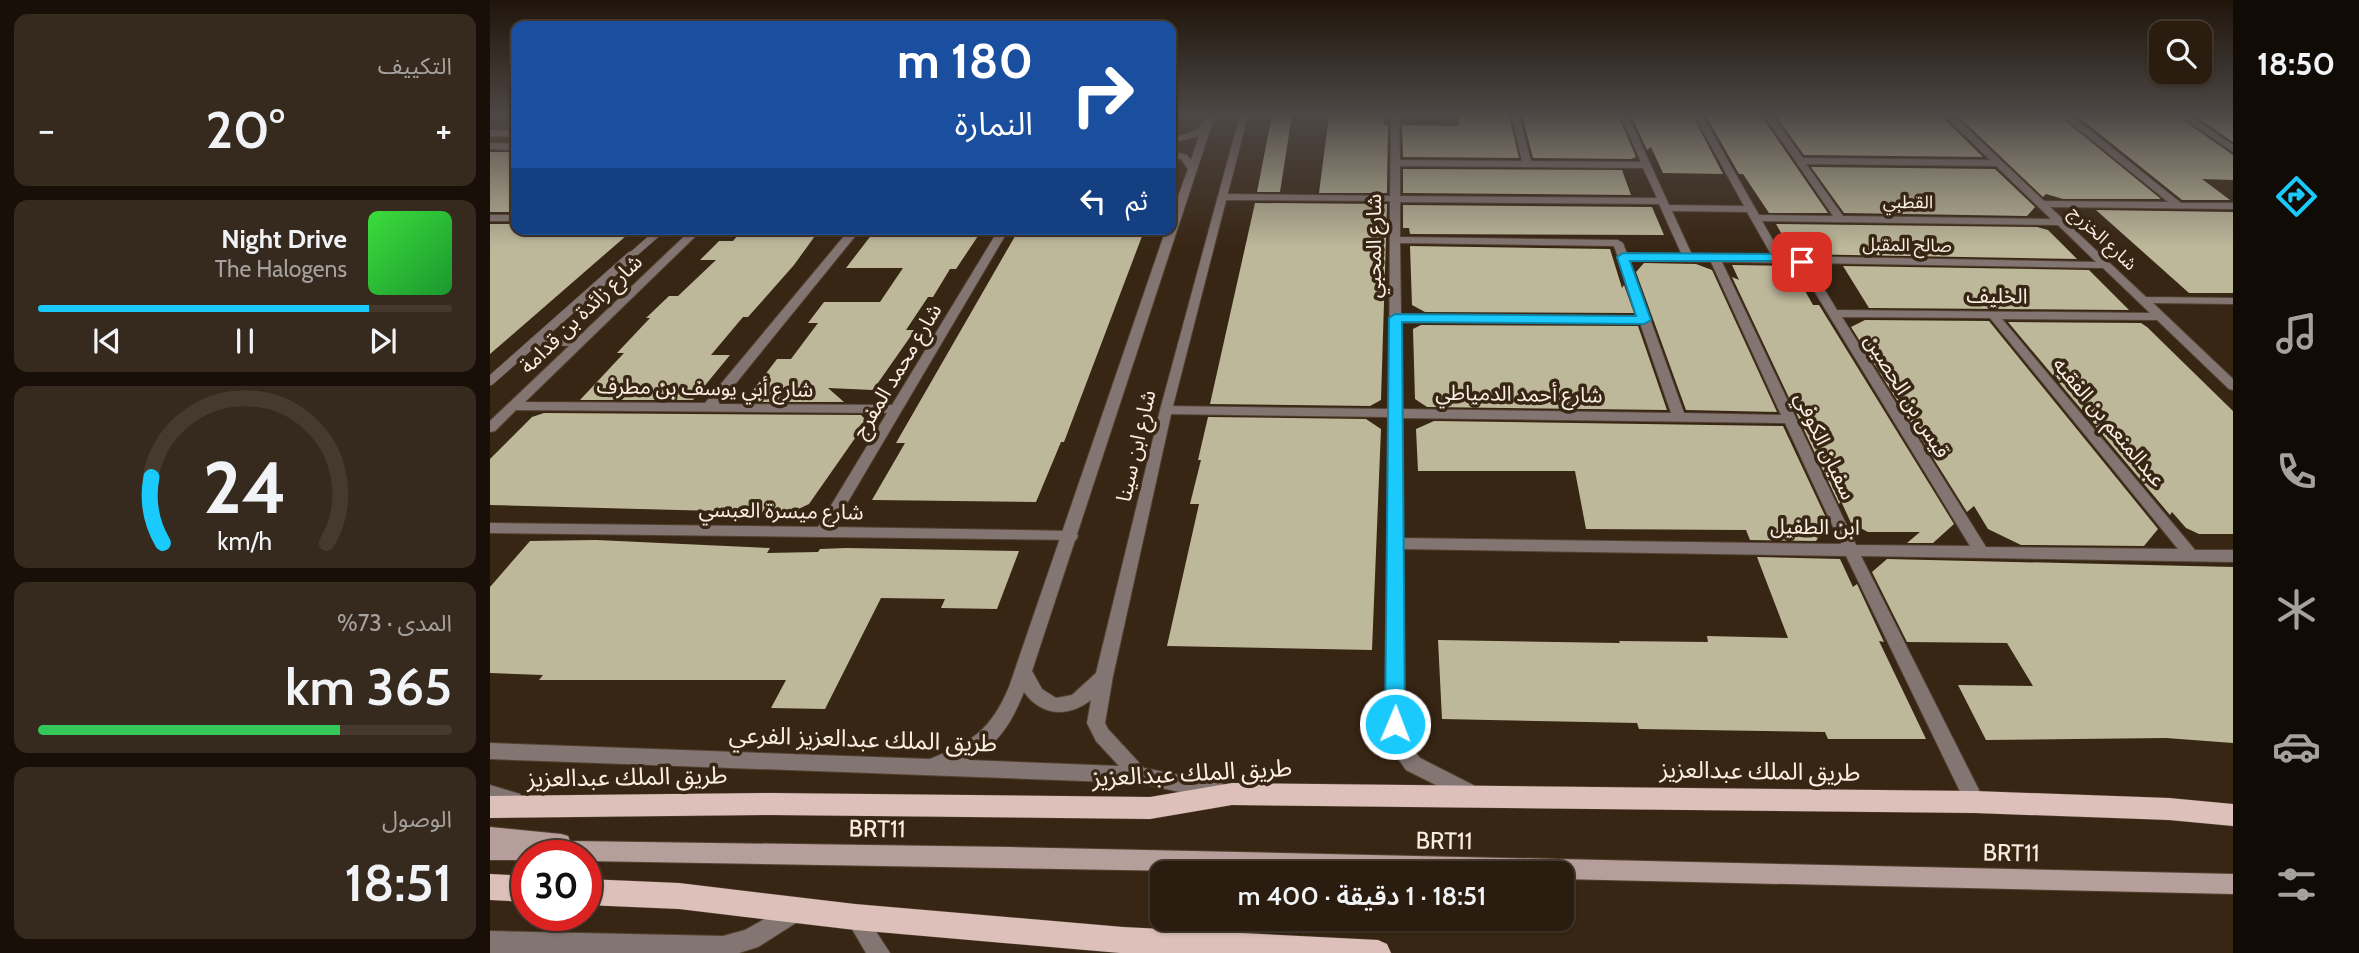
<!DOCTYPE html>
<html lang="ar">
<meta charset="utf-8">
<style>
body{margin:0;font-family:Cabin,"Noto Sans Arabic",sans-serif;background:#36291d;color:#f1f3f6;direction:rtl;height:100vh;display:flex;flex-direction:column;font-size:26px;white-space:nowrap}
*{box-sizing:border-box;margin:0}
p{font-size:23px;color:#a5a19e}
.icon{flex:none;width:38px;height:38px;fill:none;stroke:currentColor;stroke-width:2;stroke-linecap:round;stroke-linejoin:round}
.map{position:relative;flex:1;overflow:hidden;direction:ltr}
.sheet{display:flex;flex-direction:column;gap:14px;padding:14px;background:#170f08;width:490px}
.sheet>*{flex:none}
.guide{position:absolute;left:21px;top:21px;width:665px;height:214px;border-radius:14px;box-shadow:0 2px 5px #0004,0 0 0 2px #463a2f;direction:rtl;background:#1a4fa0;color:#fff;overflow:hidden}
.tools{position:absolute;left:1659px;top:21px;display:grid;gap:14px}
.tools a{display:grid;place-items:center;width:63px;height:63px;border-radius:14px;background:#2a1c0f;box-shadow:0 2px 5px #0004,0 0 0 2px #463a2f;font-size:35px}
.speed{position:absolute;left:21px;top:840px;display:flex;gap:14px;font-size:35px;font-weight:700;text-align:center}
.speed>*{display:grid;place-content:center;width:91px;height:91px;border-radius:50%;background:#2a1c0f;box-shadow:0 2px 5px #0004,0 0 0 2px #463a2f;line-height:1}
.speed .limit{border:10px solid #d22;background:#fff;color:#111}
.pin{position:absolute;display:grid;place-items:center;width:60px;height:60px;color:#fff;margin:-30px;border-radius:14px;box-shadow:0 4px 10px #0006}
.me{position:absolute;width:77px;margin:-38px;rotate:1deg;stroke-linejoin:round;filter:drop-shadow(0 0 5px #0008)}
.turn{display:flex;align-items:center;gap:24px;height:147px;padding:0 28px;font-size:32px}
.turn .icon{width:91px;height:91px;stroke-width:2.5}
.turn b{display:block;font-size:49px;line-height:60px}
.then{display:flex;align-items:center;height:66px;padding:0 28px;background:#0003;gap:14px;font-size:26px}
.big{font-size:52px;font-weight:600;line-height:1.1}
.sheet .tile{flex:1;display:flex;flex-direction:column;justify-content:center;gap:10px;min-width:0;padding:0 24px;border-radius:14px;background:#36291d}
.sheet .dial{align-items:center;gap:0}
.dial svg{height:182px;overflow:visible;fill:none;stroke:#463a2f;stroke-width:7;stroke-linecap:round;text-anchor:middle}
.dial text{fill:#f1f3f6;stroke:none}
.song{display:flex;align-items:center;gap:21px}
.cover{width:84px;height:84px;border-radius:10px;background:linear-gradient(135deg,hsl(120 70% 55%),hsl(130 70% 35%))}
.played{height:7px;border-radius:4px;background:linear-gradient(90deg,#1acafc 80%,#463a2f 80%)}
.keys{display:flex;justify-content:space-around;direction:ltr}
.heat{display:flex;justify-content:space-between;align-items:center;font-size:38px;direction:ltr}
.charge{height:10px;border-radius:5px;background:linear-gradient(90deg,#34c759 73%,#463a2f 0)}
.trip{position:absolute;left:660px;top:861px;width:424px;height:70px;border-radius:14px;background:#2a1c0f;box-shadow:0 2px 5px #0004,0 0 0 2px #463a2f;font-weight:600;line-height:70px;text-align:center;direction:rtl}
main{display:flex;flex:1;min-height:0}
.tab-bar{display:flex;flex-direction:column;width:126px;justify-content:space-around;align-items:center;background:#110b06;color:#a5a19e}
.tab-bar .icon{width:49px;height:49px}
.tab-bar .active{color:#1acafc}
.tab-bar b{font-size:32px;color:#f1f3f6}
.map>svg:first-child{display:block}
.building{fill:#beb89b}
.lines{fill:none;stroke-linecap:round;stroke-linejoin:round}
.service-far1-casing{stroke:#534231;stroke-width:8}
.service-casing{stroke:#534231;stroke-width:10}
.minor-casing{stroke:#534231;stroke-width:2}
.tertiary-casing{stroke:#534231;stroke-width:2}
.secondary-casing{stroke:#534231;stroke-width:2}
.primary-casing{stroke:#534231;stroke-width:1}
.service-far1{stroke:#837572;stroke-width:7}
.service{stroke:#837572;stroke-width:9}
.minor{fill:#837572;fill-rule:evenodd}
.tertiary{fill:#837572;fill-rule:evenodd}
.secondary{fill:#b69f9a;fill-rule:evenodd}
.primary{fill:#ddc0ba;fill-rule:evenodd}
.route{fill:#1acafc;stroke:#1183a4;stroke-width:2}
.labels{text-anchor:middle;stroke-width:7;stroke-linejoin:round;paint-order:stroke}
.far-street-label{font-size:18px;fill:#fbeee3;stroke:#382614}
.street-label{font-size:21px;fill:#fbeee3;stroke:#382614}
.near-street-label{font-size:24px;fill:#fbeee3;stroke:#382614}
</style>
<main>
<nav class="tab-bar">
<b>18:50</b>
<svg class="icon active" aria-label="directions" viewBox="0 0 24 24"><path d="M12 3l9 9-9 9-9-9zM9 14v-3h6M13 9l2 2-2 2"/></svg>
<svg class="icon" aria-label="music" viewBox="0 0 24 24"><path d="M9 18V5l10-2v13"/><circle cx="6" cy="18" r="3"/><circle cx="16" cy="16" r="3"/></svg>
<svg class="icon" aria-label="phone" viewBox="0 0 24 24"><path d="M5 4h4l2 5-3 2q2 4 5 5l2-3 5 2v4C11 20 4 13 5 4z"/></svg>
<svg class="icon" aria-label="climate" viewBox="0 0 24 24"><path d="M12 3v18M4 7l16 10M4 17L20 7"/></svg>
<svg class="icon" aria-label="car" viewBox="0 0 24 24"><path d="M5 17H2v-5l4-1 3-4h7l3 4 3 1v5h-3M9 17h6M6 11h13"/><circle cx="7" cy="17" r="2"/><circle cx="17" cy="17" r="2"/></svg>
<svg class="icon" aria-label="filters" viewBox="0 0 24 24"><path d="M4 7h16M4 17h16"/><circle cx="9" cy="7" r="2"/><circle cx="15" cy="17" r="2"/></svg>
</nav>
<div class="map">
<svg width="1743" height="953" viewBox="0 0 1743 953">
<rect width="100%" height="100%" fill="#382614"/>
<g class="building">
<polygon points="782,115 802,115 790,192 767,192"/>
<polygon points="839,115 894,115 894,125 898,125 897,193 829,193"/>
<polygon points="968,115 1019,115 1029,158 913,157 912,125 969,126"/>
<polygon points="1032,115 1128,115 1146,157 1141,159 1043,158"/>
<polygon points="1141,115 1202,115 1233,174 1173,173 1161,147 1157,150"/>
<polygon points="1266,115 1272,117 1338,213 1279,213 1253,174 1249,174 1216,116"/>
<polygon points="1293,115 1452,117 1493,157 1314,155 1287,118"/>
<polygon points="1479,115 1568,115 1671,199 1573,199 1556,194 1553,197 1469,117 1480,117"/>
<polygon points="1586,115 1686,115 1743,155 1743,180 1712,179 1740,200 1692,200"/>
<polygon points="1704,115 1743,116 1743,142"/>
<rect x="0" y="152" width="26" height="60"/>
<polygon points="1321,167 1505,169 1545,207 1537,216 1354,213"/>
<polygon points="913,169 1132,170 1141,195 913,193"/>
<polygon points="765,203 897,204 891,400 880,406 720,404"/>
<polygon points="913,205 1162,207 1174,235 920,234 919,228 913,228"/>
<polygon points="1606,210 1743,212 1743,293 1699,293"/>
<polygon points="0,224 26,224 26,229 144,229 0,354"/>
<polygon points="1286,224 1547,227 1558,230 1587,259 1303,254"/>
<polygon points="253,229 330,229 304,265 258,317 253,317 221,355 240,355 203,400 90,400 134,353 127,353 160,318 156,318 179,296 188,296 226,260 210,260 229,241 243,241"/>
<polygon points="386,229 492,230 466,269 460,269 443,297 438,297 416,330 425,330 383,390 338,388 354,402 254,402 287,359 301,359 328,323 318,323 334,302 390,302 413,268 356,268"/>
<polygon points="528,231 654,231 574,442 571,442 546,502 382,500 415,443 406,443"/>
<polygon points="920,246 1120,249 1132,288 1134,285 1144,313 935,312 922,305"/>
<polygon points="1154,263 1206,264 1222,270 1287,412 1196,410 1146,272"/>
<polygon points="1242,265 1301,266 1323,305 1329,305 1464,524 1443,543 1417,543 1430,532 1378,532 1361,523 1351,501 1349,504 1242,277 1249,280"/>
<polygon points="1353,266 1599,270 1639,310 1379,308"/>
<polygon points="1375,320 1499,321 1668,529 1654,546 1531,545 1498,529 1484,506 1477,512 1361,327"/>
<polygon points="1518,322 1651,323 1657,327 1743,411 1743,534 1709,534 1696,528 1682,512 1680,515"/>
<polygon points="931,325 1148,326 1177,410 937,407 925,399 923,329"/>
<polygon points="54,413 371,415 377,421 319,504 300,513 0,505 0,459 42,417"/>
<polygon points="718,417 876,419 891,429 882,650 677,646 709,504 700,504 711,460 708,460"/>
<polygon points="944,421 1293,426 1338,522 1326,541 1260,540 1256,530 1096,529 1085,471 928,471 926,429"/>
<polygon points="106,540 280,548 277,553 328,552 330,549 356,548 529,551 507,609 451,608 455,599 391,598 335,709 281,708 296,680 49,680 53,675 0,673 0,587 40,541"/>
<polygon points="1267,557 1350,559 1363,587 1367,584 1394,642 1389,641 1436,739 1338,739 1335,732 1149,729 1147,723 952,719 948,640 1130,643 1129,641 1218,642 1217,636 1298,638"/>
<polygon points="1397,559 1743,567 1743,743 1676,738 1496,740 1468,685 1543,686 1517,643 1417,642 1382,572"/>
</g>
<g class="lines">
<defs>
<polyline id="service-far1" points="139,258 172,229"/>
<g id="service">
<polyline points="44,342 91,341"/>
<polyline points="0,381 141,256"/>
</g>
<g id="minor">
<path d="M901 115H909L910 160 1032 161 1021 115H1029L1041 161 1151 162 1130 115H1138L1179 205 1254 206 1204 115H1212L1269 215 1343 216 1274 115H1282L1313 158 1500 160 1454 115H1463L1554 201 1678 202 1571 115H1581L1691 203H1743V209L1560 207 1656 297 1743 298V304L1663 303 1743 379V390L1739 389 1667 320 1512 319 1705 550H1743V562L1371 556 1495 802 1492 808 1485 811 1478 808 1356 556 913 549 914 724 918 744 930 758 987 787 989 793 987 799 980 802 916 770 900 747 896 724 898 417 676 414 670 410 676 406 899 409 900 201 732 200 727 197 732 194 900 196ZM1316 164 1506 166 1561 219 1353 216ZM910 166 1153 168 1167 198 910 196ZM910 202 1169 204 1192 255 1137 254 1133 243 1128 240 910 237ZM1182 211 1257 212 1282 256 1202 255ZM1272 221 1568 225 1606 262 1292 256ZM910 243 1124 246 1148 316 911 315ZM1139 260 1221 262 1291 415 1194 413ZM1232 262 1307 263 1480 546 1366 545ZM1318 263 1613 268 1660 313 1347 310ZM1352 317 1500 318 1688 549 1496 547ZM911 322 1150 323 1181 413 911 409ZM912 418 1295 423 1351 544 912 538Z"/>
<polygon points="1689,115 1699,115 1743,145 1743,152"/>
<rect x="0" y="215" width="26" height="6"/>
<polygon points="202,229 213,229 35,402 215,403 360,229 371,229 229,404 402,405 509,229 519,229 343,527 581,531 586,532 588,536 586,540 0,533 0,523 328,527 397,413 26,410 5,431 0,432 0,421"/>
</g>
<g id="tertiary">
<path d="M717 115H725L542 671 552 689 566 698 582 695 606 673 670 410 750 115H758L682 410 623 676 615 723 618 729 654 768 730 783 737 786 739 792 737 798 730 801 649 783 0 759V743L440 759C482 742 501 730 519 687L676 229H681V216L698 169 691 159 681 157V151L697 155 701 160 709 136 681 143V137C698 134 710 133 717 115ZM534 692C551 716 578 718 601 700L597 723 606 741 629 766 478 760C508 746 522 722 534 692Z"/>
<polygon points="0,130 26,131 26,137 0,136"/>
<polygon points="0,143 26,144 26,150 0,149"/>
<polygon points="0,785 30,794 33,800 30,806 23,809 0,803"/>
<polygon points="305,902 312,905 315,912 312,919 268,947 249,953 0,953 0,931 233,936 255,930"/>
<polygon points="365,907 372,910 400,953 376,953 355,917 358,910"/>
</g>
<polygon id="secondary" points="0,827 71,834 78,836 80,841 519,847 1743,874 1743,894 1071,879 1071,873 812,873 96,861 96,856 37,856 37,860 0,860"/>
<g id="primary">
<polygon points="742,783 1485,791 1679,798 1743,804 1743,826 1679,820 1485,813 742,805 660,819 281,815 0,818 0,796 281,793 660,797"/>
<polygon points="0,874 37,876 37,902 0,900"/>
<polygon points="96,879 189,883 365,904 633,927 888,940 897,944 901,953 630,953 365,930 189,909 96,905"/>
</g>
</defs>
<use href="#service-far1" class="service-far1-casing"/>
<use href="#service" class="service-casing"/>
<use href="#minor" class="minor-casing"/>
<use href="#tertiary" class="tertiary-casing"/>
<use href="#secondary" class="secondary-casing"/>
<use href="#primary" class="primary-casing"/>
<use href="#service-far1" class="service-far1"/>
<use href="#service" class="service"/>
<use href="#minor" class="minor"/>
<use href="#tertiary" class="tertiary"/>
<use href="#secondary" class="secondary"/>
<use href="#primary" class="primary"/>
</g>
<linearGradient id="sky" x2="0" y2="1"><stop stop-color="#1f150b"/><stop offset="0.46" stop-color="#4d4745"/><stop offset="1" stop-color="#4d4745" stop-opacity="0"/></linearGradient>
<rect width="1743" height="249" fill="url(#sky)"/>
<polygon class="route" points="1133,253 1288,254 1318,262 1312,265 1288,261 1140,261 1161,320 1154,324 912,322 915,724 912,730 905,733 898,730 895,724 899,318 905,314 1146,316 1127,257"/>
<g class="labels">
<g class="far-street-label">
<text transform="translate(1418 202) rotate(1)" y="6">القطبي</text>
<text transform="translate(1613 238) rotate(43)" y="6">شارع الخزرج</text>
<text transform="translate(1417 245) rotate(1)" y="6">صالح المقبل</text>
</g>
<g class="street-label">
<text transform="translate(884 246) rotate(-90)" y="7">شارع المحبي</text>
<text transform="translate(1507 296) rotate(1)" y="7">الخليف</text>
<text transform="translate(91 314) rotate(-44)" y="7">شارع زائدة بن قدامة</text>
<text transform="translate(407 371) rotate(-59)" y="7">شارع محمد المفرج</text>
<text transform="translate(215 388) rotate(1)" y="7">شارع أبي يوسف بن مطرف</text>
<text transform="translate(1029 394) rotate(1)" y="7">شارع أحمد الدمياطي</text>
<text transform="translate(1417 396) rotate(58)" y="7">قيس بن الحصين</text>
<text transform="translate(1619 422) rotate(50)" y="7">عبدالمنعم بن الفقيه</text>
<text transform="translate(646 446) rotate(-77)" y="7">شارع ابن سينا</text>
<text transform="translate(1335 446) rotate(65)" y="7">سفيان الكوفي</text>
<text transform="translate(291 511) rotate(1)" y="7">شارع ميسرة العبسي</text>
<text transform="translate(1325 527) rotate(1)" y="7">ابن الطفيل</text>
</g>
<g class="near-street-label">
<text transform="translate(373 739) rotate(2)" y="8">طريق الملك عبدالعزيز الفرعي</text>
<text transform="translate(1270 771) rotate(1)" y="8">طريق الملك عبدالعزيز</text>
<text transform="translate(702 773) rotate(-3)" y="8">طريق الملك عبدالعزيز</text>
<text transform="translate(137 777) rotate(-1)" y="8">طريق الملك عبدالعزيز</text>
<text transform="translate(387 829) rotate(1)" y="8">BRT11</text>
<text transform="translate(954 841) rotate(1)" y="8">BRT11</text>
<text transform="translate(1521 853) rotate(1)" y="8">BRT11</text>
</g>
</g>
</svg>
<div class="tools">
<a><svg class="icon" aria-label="search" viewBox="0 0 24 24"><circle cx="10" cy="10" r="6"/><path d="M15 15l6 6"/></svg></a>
</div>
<div class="speed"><div class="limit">30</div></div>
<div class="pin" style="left:1312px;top:262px;background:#d93025"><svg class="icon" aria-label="arrive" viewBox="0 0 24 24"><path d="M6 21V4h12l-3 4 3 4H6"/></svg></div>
<svg class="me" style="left:905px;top:724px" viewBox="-20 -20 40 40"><circle r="17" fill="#1acafc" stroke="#fff" stroke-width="3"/><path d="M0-11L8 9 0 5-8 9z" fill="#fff"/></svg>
<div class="trip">18:51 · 1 دقيقة · 400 m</div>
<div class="guide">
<div class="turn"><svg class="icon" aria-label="right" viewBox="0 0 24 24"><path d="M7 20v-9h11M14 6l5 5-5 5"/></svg><div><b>180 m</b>النمارة</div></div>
<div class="then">ثم<svg class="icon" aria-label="left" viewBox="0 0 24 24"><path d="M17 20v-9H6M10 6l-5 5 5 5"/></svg></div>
</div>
</div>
<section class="sheet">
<div class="tile"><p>التكييف</p>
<div class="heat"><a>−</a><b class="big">20°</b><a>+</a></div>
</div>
<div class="tile">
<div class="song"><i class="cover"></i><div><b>Night Drive</b><p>The Halogens</p></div></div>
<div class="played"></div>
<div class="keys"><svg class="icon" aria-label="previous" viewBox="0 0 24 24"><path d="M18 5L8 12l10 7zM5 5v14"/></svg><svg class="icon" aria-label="pause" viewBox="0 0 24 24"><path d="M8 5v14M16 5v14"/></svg><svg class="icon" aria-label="next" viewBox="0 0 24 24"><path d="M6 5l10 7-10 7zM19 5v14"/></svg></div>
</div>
<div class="tile dial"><svg viewBox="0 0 100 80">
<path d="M14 69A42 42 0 1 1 86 69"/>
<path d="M14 69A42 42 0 0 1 9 40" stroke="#1acafc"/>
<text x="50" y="56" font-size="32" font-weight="700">24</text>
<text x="50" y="72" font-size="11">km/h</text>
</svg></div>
<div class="tile"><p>المدى · 73%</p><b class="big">365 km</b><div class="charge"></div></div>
<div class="tile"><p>الوصول</p><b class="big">18:51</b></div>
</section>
</main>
